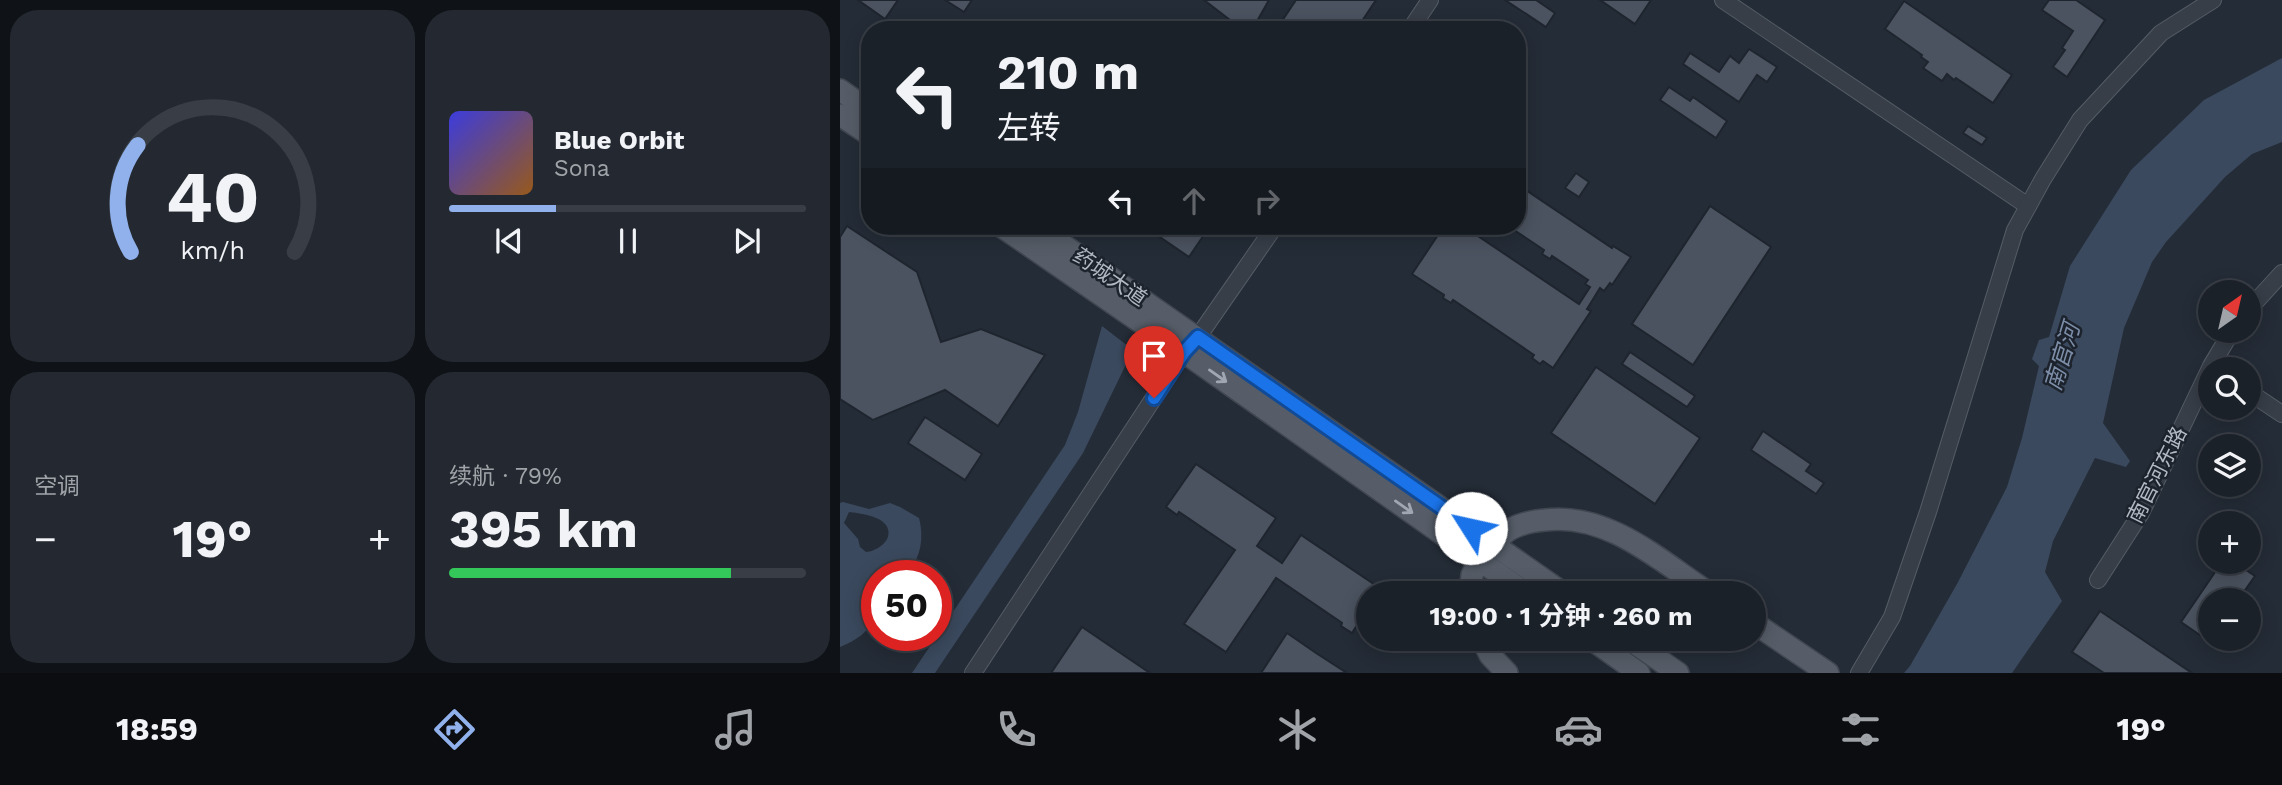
<!DOCTYPE html>
<html lang="zh">
<meta charset="utf-8">
<style>
body{margin:0;font-family:"Work Sans","Noto Sans SC",sans-serif;background:#242931;color:#f1f3f6;height:100vh;display:flex;flex-direction:column;font-size:26px;white-space:nowrap}
*{box-sizing:border-box;margin:0}
p{font-size:23px;color:#a0a3a8}
.icon{flex:none;width:38px;height:38px;fill:none;stroke:currentColor;stroke-width:2;stroke-linecap:round;stroke-linejoin:round}
.map{position:relative;flex:1;overflow:hidden}
.drawer{display:flex;flex-direction:column;gap:10px;padding:10px;background:#0f1217;width:840px}
.drawer>*{flex:none}
.hud{position:absolute;left:21px;top:21px;width:665px;height:214px;border-radius:28px;box-shadow:0 4px 18px #0003,0 0 0 2px #393e46;background:#1b2129;color:#f1f3f6;overflow:hidden}
.needle{width:46px;rotate:34deg}
.fabs{position:absolute;left:1358px;top:280px;display:grid;gap:14px}
.fabs a{display:grid;place-items:center;width:63px;height:63px;border-radius:50%;background:#1b2129;box-shadow:0 4px 18px #0003,0 0 0 2px #393e46;font-size:35px}
.speed{position:absolute;left:21px;top:560px;display:flex;gap:14px;font-size:35px;font-weight:700;text-align:center}
.speed>*{display:grid;place-content:center;width:91px;height:91px;border-radius:50%;background:#1b2129;box-shadow:0 4px 18px #0003,0 0 0 2px #393e46;line-height:1}
.speed .limit{border:10px solid #d22;background:#fff;color:#111}
.pin{position:absolute;display:grid;place-items:center;width:60px;height:60px;color:#fff;margin:-72px -30px;border-radius:50% 50% 50% 0;rotate:-45deg;box-shadow:0 0 7px #0007}
.pin .icon{rotate:45deg}
.me{position:absolute;width:77px;margin:-38px;rotate:305deg;stroke-linejoin:round;filter:drop-shadow(0 0 5px #0008)}
.turn{display:flex;align-items:center;gap:24px;height:147px;padding:0 21px;font-size:32px}
.turn .icon{width:91px;height:91px;stroke-width:2.5}
.turn b{display:block;font-size:49px;line-height:60px}
.lanes{display:flex;align-items:center;height:66px;padding:0 21px;background:#0003;justify-content:center;gap:35px;direction:ltr}
.lanes .off{opacity:.35}
.big{font-size:52px;font-weight:700;line-height:1.1}
.drawer .widget{flex:1;display:flex;flex-direction:column;justify-content:center;gap:10px;min-width:0;padding:0 24px;border-radius:28px;background:#242931}
.drawer .dial{align-items:center;gap:0}
.dial svg{height:182px;overflow:visible;fill:none;stroke:#393e46;stroke-width:7;stroke-linecap:round;text-anchor:middle}
.dial text{fill:#f1f3f6;stroke:none}
.song{display:flex;align-items:center;gap:21px}
.cover{width:84px;height:84px;border-radius:10px;background:linear-gradient(135deg,hsl(240 70% 55%),hsl(30 70% 35%))}
.played{height:7px;border-radius:4px;background:linear-gradient(90deg,#90b1eb 30%,#393e46 30%)}
.keys{display:flex;justify-content:space-around;direction:ltr}
.heat{display:flex;justify-content:space-between;align-items:center;font-size:38px;direction:ltr}
.charge{height:10px;border-radius:5px;background:linear-gradient(90deg,#34c759 79%,#393e46 0)}
.drawer .tiles{flex:1;display:grid;gap:10px;grid-template-columns:repeat(2,1fr)}
.trip{position:absolute;left:516px;top:581px;width:410px;height:70px;border-radius:35px;background:#1b2129;box-shadow:0 4px 18px #0003,0 0 0 2px #393e46;font-weight:700;line-height:70px;text-align:center}
.tab-bar{display:flex;height:112px;justify-content:space-around;align-items:center;background:#0b0d10;color:#a0a3a8}
.tab-bar .icon{width:49px;height:49px}
.tab-bar .selected{color:#90b1eb}
.tab-bar b{font-size:32px;color:#f1f3f6}
main{display:flex;flex:1;min-height:0}
.map>svg:first-child{display:block}
.water{fill:#3b495e;fill-rule:evenodd}
.building{fill:#4b5360;stroke:#1f252e;stroke-width:2}
.lines{fill:none;stroke-linecap:round;stroke-linejoin:round}
.minor-casing{stroke:#555c65;stroke-width:18}
.major-casing{stroke:#414751;stroke-width:24}
.minor{stroke:#373e48;stroke-width:16}
.major{stroke:#565d68;stroke-width:21}
.oneway{stroke:#a0a7b2}
.route-casing{stroke:#114b97;stroke-width:18}
.route{stroke:#1a73e8;stroke-width:12}
.labels{text-anchor:middle;stroke-width:5;stroke-linejoin:round;paint-order:stroke}
.street-label{font-size:21px;fill:#b2b9c4;stroke:#1d232c}
.water-label{font-size:23px;font-style:italic;fill:#7d8ea9;stroke:#1d232c}
</style>
<main>
<section class="drawer">
<div class="tiles">
<div class="widget dial"><svg viewBox="0 0 100 80">
<path d="M14 69A42 42 0 1 1 86 69"/>
<path d="M14 69A42 42 0 0 1 17 22" stroke="#90b1eb"/>
<text x="50" y="56" font-size="32" font-weight="700">40</text>
<text x="50" y="72" font-size="11">km/h</text>
</svg></div>
<div class="widget">
<div class="song"><i class="cover"></i><div><b>Blue Orbit</b><p>Sona</p></div></div>
<div class="played"></div>
<div class="keys"><svg class="icon" aria-label="previous" viewBox="0 0 24 24"><path d="M18 5L8 12l10 7zM5 5v14"/></svg><svg class="icon" aria-label="pause" viewBox="0 0 24 24"><path d="M8 5v14M16 5v14"/></svg><svg class="icon" aria-label="next" viewBox="0 0 24 24"><path d="M6 5l10 7-10 7zM19 5v14"/></svg></div>
</div>
<div class="widget"><p>空调</p>
<div class="heat"><a>−</a><b class="big">19°</b><a>+</a></div>
</div>
<div class="widget"><p>续航 · 79%</p><b class="big">395 km</b><div class="charge"></div></div>
</div>
</section>
<div class="map">
<svg width="1442" height="673" viewBox="0 0 1442 673">
<rect width="100%" height="100%" fill="#242c37"/>
<g class="water">
<polygon points="1442,58 1442,142 1412,154 1385,177 1326,242 1312,262 1284,328 1263,423 1290,461 1286,467 1255,458 1213,541 1205,572 1222,601 1172,673 1064,673 1070,666 1117,584 1167,487 1182,438 1199,366 1192,359 1199,340 1209,337 1230,266 1291,170 1364,100"/>
<polygon points="262,326 293,350 243,453 95,673 72,673 225,445 238,412"/>
<path d="M3 502 29 509 50 503 60 507 79 518C85 540 80 571 55 576 49 577 42 576 37 576 37 614 39 631 0 647V503ZM9 512C19 513 40 516 46 525 55 539 38 551 26 552L20 547 18 539 4 523Z"/>
</g>
<g class="building">
<polygon points="18,0 58,0 45,19"/>
<polygon points="105,0 132,0 124,12"/>
<polygon points="364,0 429,0 412,30 403,30"/>
<polygon points="456,0 536,0 516,30 436,30"/>
<polygon points="665,0 696,0 715,13 706,27"/>
<polygon points="760,0 811,0 795,24"/>
<polygon points="1209,0 1236,0 1265,20 1227,77 1213,67 1225,50 1222,48 1233,31 1202,10"/>
<polygon points="1064,1 1172,75 1153,103 1116,78 1114,80 1107,74 1102,81 1083,68 1088,62 1081,57 1082,55 1045,29"/>
<polygon points="909,49 937,67 927,82 917,75 899,102 843,64 850,53 879,72 890,56 899,63"/>
<polygon points="829,87 850,101 853,97 887,121 876,138 820,100"/>
<polygon points="1128,126 1147,138 1142,145 1123,133"/>
<polygon points="736,173 749,182 739,197 725,188"/>
<polygon points="677,184 772,248 773,246 791,257 772,285 770,283 764,291 760,288 747,309 751,311 713,368 703,361 700,364 692,358 694,355 613,300 611,303 603,298 604,295 572,274 604,226 623,226 739,304 750,287 745,284 748,280 712,256 710,259 702,254 704,250 668,226 677,226"/>
<polygon points="870,206 931,247 853,365 792,324"/>
<polygon points="7,226 77,272 101,342 141,329 205,355 158,426 105,390 33,420 0,399 0,237"/>
<polygon points="324,226 370,226 349,257 317,235"/>
<polygon points="790,352 855,396 847,407 782,364"/>
<polygon points="756,367 860,438 815,504 711,433"/>
<polygon points="85,417 142,454 125,480 68,443"/>
<polygon points="923,431 971,464 966,471 984,483 976,494 911,450"/>
<polygon points="356,464 436,518 417,546 442,563 461,535 547,593 528,593 528,608 512,633 501,626 502,623 436,578 386,652 344,624 395,550 339,512 337,515 326,507"/>
<polygon points="1382,562 1394,562 1415,576 1398,600 1370,600 1370,642 1341,622"/>
<polygon points="1260,611 1352,673 1264,673 1232,652"/>
<polygon points="242,627 310,673 211,673"/>
<polygon points="447,633 476,653 507,673 421,673"/>
</g>
<g class="lines">
<defs>
<g id="minor">
<polyline points="883,0 1188,206"/>
<polyline points="570,30 590,0"/>
<polyline points="1409,309 1442,273"/>
<polyline points="1409,392 1442,414"/>
<polyline points="1258,580 1301,513 1371,366 1392,331"/>
<polyline points="133,673 344,352 358,337 435,226"/>
<polyline points="1019,673 1052,617 1088,512 1175,230 1203,179 1240,120 1321,33 1373,0"/>
</g>
<g id="major">
<polyline points="0,90 30,111"/>
<polyline points="0,115 30,135"/>
<polyline points="161,226 344,352 686,593"/>
<polyline points="196,226 723,593"/>
<path d="M653 544C658 539 664 533 669 530 681 523 692 521 705 520 768 512 820 561 869 593"/>
<polyline points="630,593 632,575 639,560"/>
<polyline points="914,623 988,673"/>
<polyline points="642,639 650,655 667,673"/>
<polyline points="751,639 799,673"/>
<polyline points="789,639 838,673"/>
</g>
</defs>
<use href="#minor" class="minor-casing"/>
<use href="#major" class="major-casing"/>
<use href="#minor" class="minor"/>
<use href="#major" class="major"/>
</g>
<defs><path id="oneway-shaft" d="M-6 0H5M1.5-3L5.5 0L1.5 3" fill="none" stroke-width="1.6" stroke-linecap="round" stroke-linejoin="round" transform="scale(1.75)"/></defs>
<g class="oneway">
<use href="#oneway-shaft" transform="translate(378 376) rotate(35)"/>
<use href="#oneway-shaft" transform="translate(564 507) rotate(35)"/>
</g>
<g class="lines">
<defs>
<polyline id="route" points="314,398 344,352 358,337 631,528"/>
</defs>
<use href="#route" class="route-casing"/>
<use href="#route" class="route"/>
</g>
<g class="labels">
<g class="street-label">
<text transform="translate(270 277) rotate(35)" y="7">药城大道</text>
<text transform="translate(1317 475) rotate(-63)" y="7">南官河东路</text>
</g>
<g class="water-label">
<text transform="translate(1222 357) rotate(-73)" y="8">南官河</text>
</g>
</g>
</svg>
<div class="fabs">
<a><svg class="needle" viewBox="-14 -14 28 28"><path d="M0-13l5 13h-10z" fill="#e53935"/><path d="M0 13l5-13h-10z" fill="#a0a3a8"/></svg></a>
<a><svg class="icon" aria-label="search" viewBox="0 0 24 24"><circle cx="10" cy="10" r="6"/><path d="M15 15l6 6"/></svg></a>
<a><svg class="icon" aria-label="layers" viewBox="0 0 24 24"><path d="M12 4l9 5-9 5-9-5zM3 14l9 5 9-5"/></svg></a>
<a>+</a>
<a>−</a>
</div>
<div class="speed"><div class="limit">50</div></div>
<div class="pin" style="left:314px;top:398px;background:#d93025"><svg class="icon" aria-label="arrive" viewBox="0 0 24 24"><path d="M6 21V4h12l-3 4 3 4H6"/></svg></div>
<svg class="me" style="left:631px;top:528px" viewBox="-20 -20 40 40"><circle r="19" fill="#fff"/><path d="M0-13L10 11 0 6-10 11z" fill="#1a73e8"/></svg>
<div class="trip">19:00 · 1 分钟 · 260 m</div>
<div class="hud">
<div class="turn"><svg class="icon" aria-label="left" viewBox="0 0 24 24"><path d="M17 20v-9H6M10 6l-5 5 5 5"/></svg><div><b>210 m</b>左转</div></div>
<div class="lanes"><svg class="icon" aria-label="left" viewBox="0 0 24 24"><path d="M17 20v-9H6M10 6l-5 5 5 5"/></svg><svg class="icon off" aria-label="ahead" viewBox="0 0 24 24"><path d="M12 20V5M6 11l6-6 6 6"/></svg><svg class="icon off" aria-label="right" viewBox="0 0 24 24"><path d="M7 20v-9h11M14 6l5 5-5 5"/></svg></div>
</div>
</div>
</main>
<nav class="tab-bar">
<b>18:59</b>
<svg class="icon selected" aria-label="directions" viewBox="0 0 24 24"><path d="M12 3l9 9-9 9-9-9zM9 14v-3h6M13 9l2 2-2 2"/></svg>
<svg class="icon" aria-label="music" viewBox="0 0 24 24"><path d="M9 18V5l10-2v13"/><circle cx="6" cy="18" r="3"/><circle cx="16" cy="16" r="3"/></svg>
<svg class="icon" aria-label="phone" viewBox="0 0 24 24"><path d="M5 4h4l2 5-3 2q2 4 5 5l2-3 5 2v4C11 20 4 13 5 4z"/></svg>
<svg class="icon" aria-label="climate" viewBox="0 0 24 24"><path d="M12 3v18M4 7l16 10M4 17L20 7"/></svg>
<svg class="icon" aria-label="car" viewBox="0 0 24 24"><path d="M5 17H2v-5l4-1 3-4h7l3 4 3 1v5h-3M9 17h6M6 11h13"/><circle cx="7" cy="17" r="2"/><circle cx="17" cy="17" r="2"/></svg>
<svg class="icon" aria-label="filters" viewBox="0 0 24 24"><path d="M4 7h16M4 17h16"/><circle cx="9" cy="7" r="2"/><circle cx="15" cy="17" r="2"/></svg>
<b>19°</b>
</nav>
